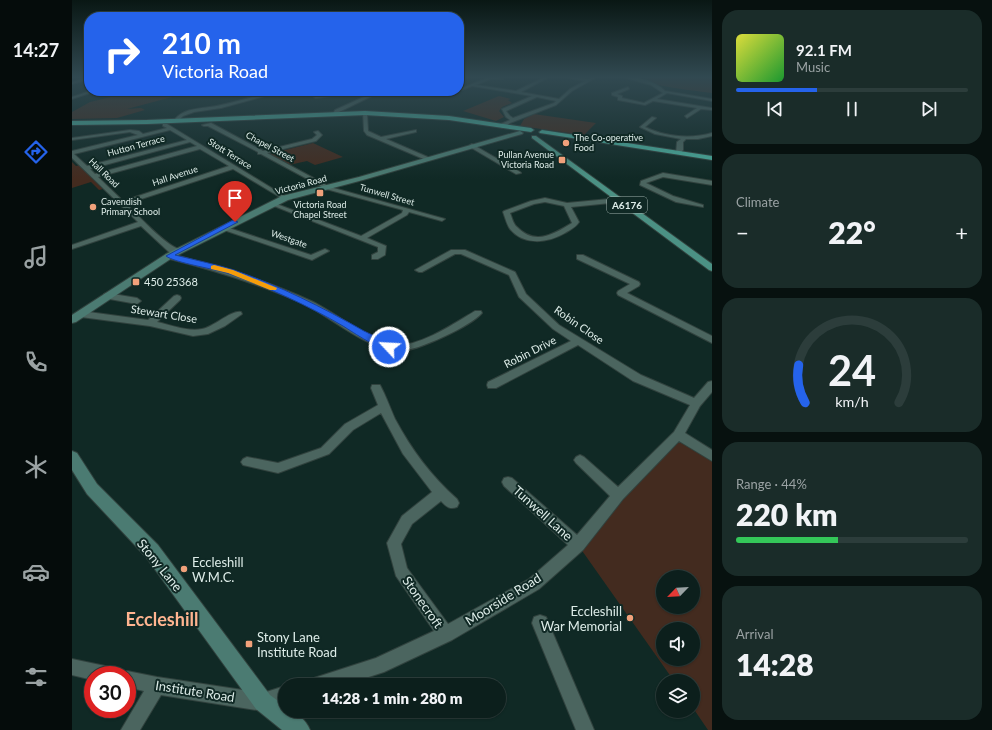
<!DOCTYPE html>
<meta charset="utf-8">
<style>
body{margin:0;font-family:Lato,sans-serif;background:#1a2c29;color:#f1f3f6;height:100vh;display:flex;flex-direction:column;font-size:15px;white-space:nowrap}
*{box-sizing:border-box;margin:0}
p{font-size:13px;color:#9aa2a3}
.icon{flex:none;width:22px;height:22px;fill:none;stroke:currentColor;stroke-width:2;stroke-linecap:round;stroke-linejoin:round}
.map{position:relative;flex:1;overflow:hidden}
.details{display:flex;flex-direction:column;gap:10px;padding:10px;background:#07110f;width:280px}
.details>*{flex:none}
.guide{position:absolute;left:12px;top:12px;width:380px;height:84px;border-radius:16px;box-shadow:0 1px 3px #0004,0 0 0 1px #2c3d3b;background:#2563eb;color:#fff;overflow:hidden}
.needle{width:26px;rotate:245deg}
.tools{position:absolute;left:584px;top:570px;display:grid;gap:8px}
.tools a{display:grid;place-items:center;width:44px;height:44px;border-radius:50%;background:#0c1f1c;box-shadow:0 1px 3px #0004,0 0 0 1px #2c3d3b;font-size:20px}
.speed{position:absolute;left:12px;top:666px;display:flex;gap:8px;font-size:20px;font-weight:700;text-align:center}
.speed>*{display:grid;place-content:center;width:52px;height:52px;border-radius:50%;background:#0c1f1c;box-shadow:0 1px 3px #0004,0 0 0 1px #2c3d3b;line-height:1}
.speed .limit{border:6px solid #d22;background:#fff;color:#111}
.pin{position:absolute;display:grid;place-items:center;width:34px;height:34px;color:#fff;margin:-41px -17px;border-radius:50% 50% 50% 0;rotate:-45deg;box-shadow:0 0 4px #0007}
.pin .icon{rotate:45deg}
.me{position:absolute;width:44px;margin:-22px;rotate:295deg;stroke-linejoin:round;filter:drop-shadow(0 0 3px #0008)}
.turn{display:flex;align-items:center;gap:14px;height:84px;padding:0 12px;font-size:18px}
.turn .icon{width:52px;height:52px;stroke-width:2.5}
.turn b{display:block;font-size:28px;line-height:34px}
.big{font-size:30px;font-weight:800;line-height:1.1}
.details .tile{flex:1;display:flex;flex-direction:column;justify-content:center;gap:6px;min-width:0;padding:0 14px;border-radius:16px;background:#1a2c29}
.details .dial{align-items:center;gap:0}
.dial svg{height:104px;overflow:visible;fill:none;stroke:#2c3d3b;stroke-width:7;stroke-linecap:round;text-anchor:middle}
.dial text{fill:#f1f3f6;stroke:none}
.song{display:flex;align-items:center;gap:12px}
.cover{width:48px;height:48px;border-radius:6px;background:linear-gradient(135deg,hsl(60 70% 55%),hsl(130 70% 35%))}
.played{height:4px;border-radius:2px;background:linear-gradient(90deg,#2563eb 35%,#2c3d3b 35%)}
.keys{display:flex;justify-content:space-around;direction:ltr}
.heat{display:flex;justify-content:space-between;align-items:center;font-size:22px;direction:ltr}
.charge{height:6px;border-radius:3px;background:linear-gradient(90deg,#34c759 44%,#2c3d3b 0)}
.trip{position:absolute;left:206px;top:678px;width:228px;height:40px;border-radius:20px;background:#0c1f1c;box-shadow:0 1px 3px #0004,0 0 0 1px #2c3d3b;font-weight:800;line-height:40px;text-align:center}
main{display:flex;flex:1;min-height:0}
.tabs{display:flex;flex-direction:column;width:72px;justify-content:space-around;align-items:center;background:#050c0b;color:#9aa2a3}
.tabs .icon{width:28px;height:28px}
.tabs .on{color:#2563eb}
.tabs b{font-size:18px;color:#f1f3f6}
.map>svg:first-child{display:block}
.green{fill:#432b1f;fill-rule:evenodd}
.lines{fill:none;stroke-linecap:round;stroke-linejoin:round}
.street-casing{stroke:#31423e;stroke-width:2}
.secondary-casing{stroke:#31423e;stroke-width:2}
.primary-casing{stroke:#31423e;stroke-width:2}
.highway-casing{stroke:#31423e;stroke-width:2}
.street{fill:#4b655f;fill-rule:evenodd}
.secondary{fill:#4b7b72;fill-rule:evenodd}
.primary{fill:#4b9184;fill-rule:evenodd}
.highway{fill:#4bae9d;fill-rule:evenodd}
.route{fill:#2563eb;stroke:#184099}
.slow{fill:#f59e0b}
.poi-dot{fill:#f1a17b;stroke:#102925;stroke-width:1.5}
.labels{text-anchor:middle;stroke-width:4;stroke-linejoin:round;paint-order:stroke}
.far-poi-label{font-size:9px;fill:#ddece8;stroke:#102925;text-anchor:start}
.far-street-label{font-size:9px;fill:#ddece8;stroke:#102925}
.shield{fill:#102925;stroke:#a0b2ae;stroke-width:1}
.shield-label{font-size:10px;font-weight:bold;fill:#ddece8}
.poi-label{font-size:11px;fill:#ddece8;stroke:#102925;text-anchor:start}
.street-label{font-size:11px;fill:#ddece8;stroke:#102925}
.near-street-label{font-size:13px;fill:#ddece8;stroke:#102925}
.near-poi-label{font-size:13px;fill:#ddece8;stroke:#102925;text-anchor:start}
.near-district-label{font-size:18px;font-weight:bold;fill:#ffb490;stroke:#102925}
</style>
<main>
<nav class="tabs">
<b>14:27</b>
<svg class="icon on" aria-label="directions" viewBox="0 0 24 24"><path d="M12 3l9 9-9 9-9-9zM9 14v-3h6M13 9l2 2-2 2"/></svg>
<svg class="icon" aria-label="music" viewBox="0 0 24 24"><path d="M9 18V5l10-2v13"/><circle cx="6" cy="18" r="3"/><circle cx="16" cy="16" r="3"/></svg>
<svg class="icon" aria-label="phone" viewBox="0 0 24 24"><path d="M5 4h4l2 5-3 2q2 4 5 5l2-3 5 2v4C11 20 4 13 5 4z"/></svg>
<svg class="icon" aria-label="climate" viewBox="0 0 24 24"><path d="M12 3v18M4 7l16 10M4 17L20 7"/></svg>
<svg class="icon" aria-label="car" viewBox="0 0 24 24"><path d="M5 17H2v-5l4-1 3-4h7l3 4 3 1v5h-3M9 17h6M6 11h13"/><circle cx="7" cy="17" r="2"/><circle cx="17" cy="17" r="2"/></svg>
<svg class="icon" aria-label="filters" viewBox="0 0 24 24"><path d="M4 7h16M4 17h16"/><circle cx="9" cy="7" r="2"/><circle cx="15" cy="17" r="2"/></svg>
</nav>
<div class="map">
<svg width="640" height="730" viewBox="0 0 640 730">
<rect width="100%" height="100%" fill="#102925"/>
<g class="green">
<path d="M567 77H640V93C617 90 594 88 572 81L579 80Z"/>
<polygon points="64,91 82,91 104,96 55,109 69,108 73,110 45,118 0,119 0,112 18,102"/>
<polygon points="427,96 439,99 436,100 440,103 430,107 427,111 432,117 424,121 391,111"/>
<polygon points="462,114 524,123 512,135 448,126 452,119"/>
<polygon points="241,143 271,157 243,165 235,161 217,165 197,154"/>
<polygon points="0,162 4,166 8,165 31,189 27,190 19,182 0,188"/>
<path d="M606 435 640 456V730H636L621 708V681H602L506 545ZM591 577H621V607H591ZM591 629H621V659H591Z"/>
</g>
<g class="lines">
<defs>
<g id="street">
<polygon points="17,77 17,79 0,84 0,82"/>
<path d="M412 77 431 79H419L404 85 444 91 473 77H477L449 92 487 99 498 89 513 81 491 77 517 79 521 77H525L500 91 484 105 438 123 431 128 429 127V124L438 120 434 117 430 109 460 96 400 86 390 90 388 89 414 78ZM465 97 484 101 482 103 441 118 438 116 434 111Z"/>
<path d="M550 77C564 76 583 81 593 91L640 99V101L595 93 585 99 640 108V110L629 109 615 118 613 116 625 108 581 101 573 105 546 100V97L540 95V93L556 87 557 89 545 94 550 96V98L572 103 591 93 579 85Z"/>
<polygon points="18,91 24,91 0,99 0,97"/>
<path d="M204 91H211L149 108 122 112 111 116 107 120 103 119C115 106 134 109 149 105 168 101 185 95 204 91Z"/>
<polygon points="259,91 262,92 260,96 244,98 242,97 258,94"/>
<polygon points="305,91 310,91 267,112 265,115 261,114 263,110"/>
<polygon points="291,112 295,113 296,131 309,137 344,130 344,132 314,139 358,158 358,160 354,160 295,135 292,131"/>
<path d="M580 117 584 118 573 127C593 137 619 139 640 133V136L626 139H614L611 142V150L608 154H604L605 142 609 139 583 134 568 127Z"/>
<polygon points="139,123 191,151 240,139 245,135 242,132 246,131 250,135 244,141 195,153 258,187 373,219 370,221 337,212 335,215 295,238 314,246 313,255 306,259 300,259 300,255 306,252 306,247 197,204 202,203 289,236 330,213 331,210 254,189 189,154 186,154 186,152 136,126 132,126 130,125"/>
<path d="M91 124H95L216 198 211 199 161 169 54 204C65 214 94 246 107 249V253L97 252 69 226 0 249V245L66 222 0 158V151L66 135 58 132 0 140V138L58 130 67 131 71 134 95 128 91 126ZM98 130 115 140 15 166 2 154ZM118 142 125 146 23 174 18 169ZM128 149 157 166 51 201 26 177Z"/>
<polygon points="400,144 448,172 449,173 444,174 398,147 398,145"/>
<polygon points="591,173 640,181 640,185 591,177 574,183 601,196 631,205 631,207 604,202 568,185 569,181"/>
<path d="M473 198 495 203 548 198 551 200 548 202 499 207 507 222C504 227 498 230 493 233 476 243 452 246 438 229 435 225 433 217 431 212L432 211 459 201ZM473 202 492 206 500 223C482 234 463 246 445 227 441 224 440 217 438 213L462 204Z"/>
<polygon points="151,226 239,255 253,249 257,251 240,260 149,229 149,227"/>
<path d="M379 250H393L443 272 454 294 487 325 569 375 622 398 636 382 640 381V392L628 406 613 433 640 450V461L607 441 551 499 511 550 467 589 380 640 312 672 272 685H236L239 679 304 658 362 631 324 576 315 543 330 516 360 492 331 454 309 413 281 430 257 454 206 473 171 465 169 462 171 459 175 457 206 463 249 448 273 424 306 405 299 388 300 385H308C314 396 318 408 323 419 339 449 359 476 385 499L387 503 385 507C377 510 374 506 369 501L340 524 329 544 335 568 376 624 457 579 496 545 432 486 430 482 432 478 436 477 440 478 505 535 538 496 504 463 502 460 504 457 508 455 512 457 546 487 602 432 618 405 561 381 506 345 424 388H416L415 385 416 382 499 341 481 329 447 297 437 275 389 254H383L350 272H347L343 270Z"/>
<path d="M94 254H100C147 267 194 280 239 301 263 312 299 343 325 345 349 346 383 323 403 311H409L410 313C399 326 344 352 326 351 296 350 259 317 232 304 188 284 141 270 94 258Z"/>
<polygon points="505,255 511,255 567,282 568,284 567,286 555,293 640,336 640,343 546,295 545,293 546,291 558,284 505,259"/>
<polygon points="35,293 65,298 69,301 65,304 32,298 31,296 32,294"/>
<path d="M105 295 108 296 109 298 108 300 85 322C99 325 116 332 130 329 142 327 159 310 169 312L170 314 153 326 136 334 121 336 78 326 9 317 5 314 9 311 76 320 102 296Z"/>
<polygon points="468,615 474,617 522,730 504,730 460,623 462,617"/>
<polygon points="0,659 38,667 44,669 46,675 21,675 21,680 0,675"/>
<polygon points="55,671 85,677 191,693 213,686 213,704 191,711 89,695 68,730 49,730 72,691 55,687 55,675 48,675 49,673"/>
</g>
<g id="secondary">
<polygon points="448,131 451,133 450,134 291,180 216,200 100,258 4,322 0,323 0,315 94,254 210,196 287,177"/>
<path d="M0 451 5 453 25 484 86 545 198 695 213 706V711C224 711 234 720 238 730H210L184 709 74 557 15 494 0 470Z"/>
</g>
<polygon id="primary" points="460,136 464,136 640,264 640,271 637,270 460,138"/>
<g id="highway">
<polygon points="293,111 377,116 459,128 462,130 459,132 377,120 293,115 75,124 0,125 0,121 75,120"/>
<polygon points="470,130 640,156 640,160 468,133 467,132"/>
</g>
</defs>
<use href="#street" class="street-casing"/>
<use href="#secondary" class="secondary-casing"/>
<use href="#primary" class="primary-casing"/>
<use href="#highway" class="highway-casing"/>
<use href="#street" class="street"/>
<use href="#secondary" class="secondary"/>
<use href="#primary" class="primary"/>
<use href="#highway" class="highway"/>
</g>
<linearGradient id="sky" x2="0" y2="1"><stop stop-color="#091714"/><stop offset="0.43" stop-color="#314951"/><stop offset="1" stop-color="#314951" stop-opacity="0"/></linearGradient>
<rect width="640" height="179" fill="url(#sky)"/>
<path class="route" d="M161 220 166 222 103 255C123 260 143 264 162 270 208 286 250 307 292 331 298 334 317 342 321 347L320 349C309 352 281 332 271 326 235 305 197 288 158 274 144 269 103 263 94 256Z"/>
<polygon class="slow" points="142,265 161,270 205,288 204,290 198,290 156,273 139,269 139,266"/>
<g class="poi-dot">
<circle cx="494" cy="143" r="4"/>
<rect x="486" y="156" width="8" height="8" rx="2"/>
<rect x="244" y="189" width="8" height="8" rx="2"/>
<circle cx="21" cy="207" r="4"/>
<rect x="60" y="278" width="8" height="8" rx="2"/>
<circle cx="112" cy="569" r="4"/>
<circle cx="558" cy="618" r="4"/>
<rect x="173" y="640" width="8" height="8" rx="2"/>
</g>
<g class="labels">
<g class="far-poi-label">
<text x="502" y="141">The Co-operative<tspan x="502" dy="10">Food</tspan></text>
<text x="482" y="158" text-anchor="end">Pullan Avenue<tspan x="482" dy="10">Victoria Road</tspan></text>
<text x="29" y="205">Cavendish<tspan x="29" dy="10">Primary School</tspan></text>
<text x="248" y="208" text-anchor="middle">Victoria Road<tspan x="248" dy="10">Chapel Street</tspan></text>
</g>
<g class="far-street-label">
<text transform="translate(64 146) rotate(-15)" y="3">Hutton Terrace</text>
<text transform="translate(198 147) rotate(28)" y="3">Chapel Street</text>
<text transform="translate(158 154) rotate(32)" y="3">Stott Terrace</text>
<text transform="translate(32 173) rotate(44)" y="3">Hall Road</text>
<text transform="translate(103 176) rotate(-18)" y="3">Hall Avenue</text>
<text transform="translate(229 185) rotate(-15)" y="3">Victoria Road</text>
<text transform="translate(315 195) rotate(16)" y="3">Tunwell Street</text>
<text transform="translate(217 239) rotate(19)" y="3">Westgate</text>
</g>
<rect class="shield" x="535" y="197" width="40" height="16" rx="3"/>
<g class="shield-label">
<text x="555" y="209">A6176</text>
</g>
<g class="poi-label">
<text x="72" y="286">450 25368</text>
</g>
<g class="street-label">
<text transform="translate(92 314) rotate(9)" y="4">Stewart Close</text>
<text transform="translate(507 325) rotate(35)" y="4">Robin Close</text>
<text transform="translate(458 352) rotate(-27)" y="4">Robin Drive</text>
</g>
<g class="near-street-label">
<text transform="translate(471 513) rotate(42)" y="5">Tunwell Lane</text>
<text transform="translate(88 565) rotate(51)" y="5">Stony Lane</text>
<text transform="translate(431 599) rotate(-32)" y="5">Moorside Road</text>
<text transform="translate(351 602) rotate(55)" y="5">Stonecroft</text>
<text transform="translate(123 691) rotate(9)" y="5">Institute Road</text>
</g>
<g class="near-poi-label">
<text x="120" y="567">Eccleshill<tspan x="120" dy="15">W.M.C.</tspan></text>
<text x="550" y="616" text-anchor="end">Eccleshill<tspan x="550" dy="15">War Memorial</tspan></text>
<text x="185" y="642">Stony Lane<tspan x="185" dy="15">Institute Road</tspan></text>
</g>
<g class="near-district-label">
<text x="90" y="626">Eccleshill</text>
</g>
</g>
</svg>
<div class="tools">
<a><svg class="needle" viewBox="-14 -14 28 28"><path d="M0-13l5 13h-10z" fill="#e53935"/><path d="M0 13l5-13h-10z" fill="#9aa2a3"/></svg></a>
<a><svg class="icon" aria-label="sound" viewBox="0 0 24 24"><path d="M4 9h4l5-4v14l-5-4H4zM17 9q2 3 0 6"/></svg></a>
<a><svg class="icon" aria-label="layers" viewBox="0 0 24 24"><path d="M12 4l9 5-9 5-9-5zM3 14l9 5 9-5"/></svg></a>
</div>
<div class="speed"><div class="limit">30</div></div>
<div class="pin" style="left:163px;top:222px;background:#d93025"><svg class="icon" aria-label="arrive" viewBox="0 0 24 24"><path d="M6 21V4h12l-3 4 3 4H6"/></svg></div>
<svg class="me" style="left:317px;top:347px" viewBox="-20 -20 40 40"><circle r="17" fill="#2563eb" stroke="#fff" stroke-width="3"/><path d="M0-11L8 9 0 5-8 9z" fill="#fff"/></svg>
<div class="trip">14:28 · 1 min · 280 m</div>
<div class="guide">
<div class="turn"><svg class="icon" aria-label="right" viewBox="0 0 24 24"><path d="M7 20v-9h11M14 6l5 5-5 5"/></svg><div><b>210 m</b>Victoria Road</div></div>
</div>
</div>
<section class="details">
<div class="tile">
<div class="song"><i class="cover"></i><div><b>92.1 FM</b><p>Music</p></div></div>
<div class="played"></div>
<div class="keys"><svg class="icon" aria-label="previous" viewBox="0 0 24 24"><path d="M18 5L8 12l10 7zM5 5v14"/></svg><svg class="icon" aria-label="pause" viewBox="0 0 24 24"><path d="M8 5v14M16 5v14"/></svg><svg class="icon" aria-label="next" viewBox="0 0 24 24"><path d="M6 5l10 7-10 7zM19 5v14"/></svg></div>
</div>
<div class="tile"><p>Climate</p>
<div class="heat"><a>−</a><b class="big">22°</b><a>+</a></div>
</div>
<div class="tile dial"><svg viewBox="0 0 100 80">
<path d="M14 69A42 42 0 1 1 86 69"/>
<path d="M14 69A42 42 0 0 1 9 40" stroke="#2563eb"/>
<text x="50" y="56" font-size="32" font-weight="700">24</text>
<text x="50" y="72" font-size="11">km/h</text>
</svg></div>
<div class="tile"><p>Range · 44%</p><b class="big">220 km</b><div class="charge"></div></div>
<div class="tile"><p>Arrival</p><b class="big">14:28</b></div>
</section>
</main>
